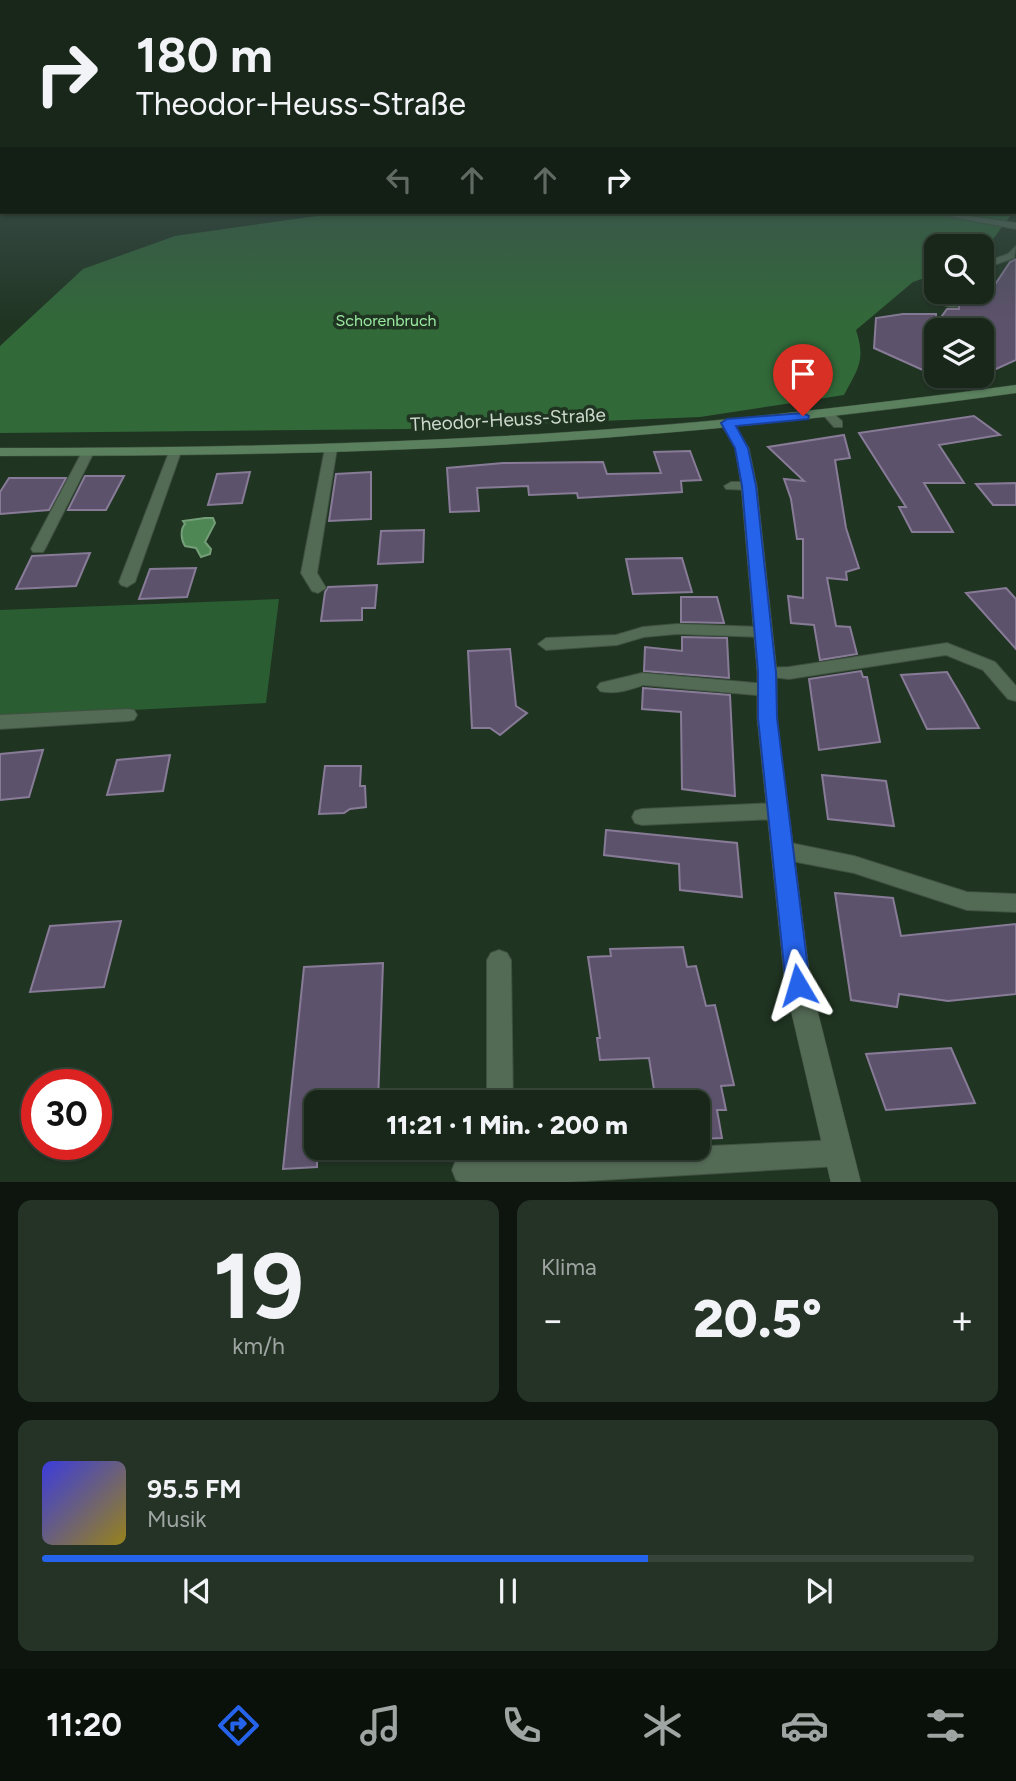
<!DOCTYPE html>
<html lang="de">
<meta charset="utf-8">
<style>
body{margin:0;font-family:Figtree,sans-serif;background:#253327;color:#f1f3f6;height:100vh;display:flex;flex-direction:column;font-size:26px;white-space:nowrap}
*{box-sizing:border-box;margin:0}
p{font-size:23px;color:#9fa5a2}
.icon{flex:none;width:38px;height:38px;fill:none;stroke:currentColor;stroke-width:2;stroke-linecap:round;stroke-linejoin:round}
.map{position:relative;height:1182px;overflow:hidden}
.details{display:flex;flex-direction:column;gap:18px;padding:18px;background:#0d150e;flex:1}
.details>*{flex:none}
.hud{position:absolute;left:0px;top:0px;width:1017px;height:214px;box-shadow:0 2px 5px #0004,0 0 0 2px #364439;background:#18271a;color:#f1f3f6;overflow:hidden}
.buttons{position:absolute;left:924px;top:234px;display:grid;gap:14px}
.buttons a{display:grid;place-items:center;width:70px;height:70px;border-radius:14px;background:#18271a;box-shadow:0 2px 5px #0004,0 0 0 2px #364439;font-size:35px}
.speed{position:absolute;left:21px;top:1069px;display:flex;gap:14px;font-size:35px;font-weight:700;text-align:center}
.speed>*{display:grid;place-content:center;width:91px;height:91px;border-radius:50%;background:#18271a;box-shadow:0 2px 5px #0004,0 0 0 2px #364439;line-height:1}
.speed .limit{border:10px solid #d22;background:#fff;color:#111}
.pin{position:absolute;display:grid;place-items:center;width:60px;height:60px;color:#fff;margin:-72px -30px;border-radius:50% 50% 50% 0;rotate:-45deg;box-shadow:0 0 7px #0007}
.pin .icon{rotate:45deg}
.me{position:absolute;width:77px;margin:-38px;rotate:353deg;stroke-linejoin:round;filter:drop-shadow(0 0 5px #0008)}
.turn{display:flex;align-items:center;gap:24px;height:147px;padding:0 21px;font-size:32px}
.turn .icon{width:91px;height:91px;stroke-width:2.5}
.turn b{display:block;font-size:49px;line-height:60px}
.lanes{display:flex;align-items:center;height:66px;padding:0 21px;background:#0003;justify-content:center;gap:35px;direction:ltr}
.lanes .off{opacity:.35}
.big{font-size:52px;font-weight:800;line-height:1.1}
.details .card{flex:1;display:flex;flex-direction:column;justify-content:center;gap:10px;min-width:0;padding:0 24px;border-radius:14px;background:#253327}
.details .dial{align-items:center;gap:0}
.dial b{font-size:91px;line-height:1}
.song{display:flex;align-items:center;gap:21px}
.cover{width:84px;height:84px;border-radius:10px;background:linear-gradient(135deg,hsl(240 70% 55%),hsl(50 70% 35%))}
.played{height:7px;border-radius:4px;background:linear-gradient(90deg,#2563eb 65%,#364439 65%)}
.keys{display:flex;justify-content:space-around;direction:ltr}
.heat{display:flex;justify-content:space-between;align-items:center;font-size:38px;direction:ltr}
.details .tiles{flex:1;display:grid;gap:18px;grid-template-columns:1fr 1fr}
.card:last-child{grid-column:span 2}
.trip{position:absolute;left:304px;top:1090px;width:406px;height:70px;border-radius:14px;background:#18271a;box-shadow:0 2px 5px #0004,0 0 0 2px #364439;font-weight:800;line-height:70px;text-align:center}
.tabs{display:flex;height:112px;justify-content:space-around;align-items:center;background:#0a100a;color:#9fa5a2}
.tabs .icon{width:49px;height:49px}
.tabs .on{color:#2563eb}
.tabs b{font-size:32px;color:#f1f3f6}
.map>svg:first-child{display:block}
.green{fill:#2a5d31}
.forest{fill:#326939}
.water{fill:#4e8654;stroke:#749f78;stroke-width:2}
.building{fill:#5d526b;stroke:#877b97;stroke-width:2}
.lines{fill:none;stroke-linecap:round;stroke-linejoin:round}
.lane-casing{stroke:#3f5140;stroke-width:2}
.street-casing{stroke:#3f5140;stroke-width:1}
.secondary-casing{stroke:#3f5140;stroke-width:1}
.lane{fill:#536a55;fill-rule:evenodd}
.street{fill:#536a55;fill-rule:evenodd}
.secondary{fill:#5a805d;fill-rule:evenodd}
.route{fill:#2563eb;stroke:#184099;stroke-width:2}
.labels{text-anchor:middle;stroke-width:7;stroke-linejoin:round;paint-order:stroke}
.far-park-label{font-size:16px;fill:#99e8a0;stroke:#203422}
.street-label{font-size:19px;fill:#ccd8cc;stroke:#203422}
</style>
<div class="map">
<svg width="1016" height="1183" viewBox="0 0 1016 1183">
<rect width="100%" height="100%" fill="#203422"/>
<polygon class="green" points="279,599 266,703 0,717 0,610"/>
<path class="forest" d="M345 212H1013L985 250 992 256 982 259V247H936V274L913 282 856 330C866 361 858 368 844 395L700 417 407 429 0 433V346L83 269 175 236Z"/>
<path class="water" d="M205 518H213L215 523 205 542 211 549 210 554 201 557 196 548 185 546C181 540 180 529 185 524L183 521Z"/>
<g class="building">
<polygon points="1016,259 1016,360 996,369 982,371 982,331 936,331 936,376 874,348 876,318 903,314 936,314 936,324 947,309 959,309 959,301 955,299 960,292 982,292 982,287 992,289 1010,262"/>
<polygon points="974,416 1000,435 939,445 964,483 924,483 953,532 912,532 899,507 906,507 859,433"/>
<polygon points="844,435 850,458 835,460 846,528 859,568 846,572 847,580 827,578 836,626 850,627 857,654 820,660 814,625 791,623 788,596 803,598 803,539 797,539 791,499 784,479 804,481 768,447"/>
<polygon points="690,451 701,480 681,481 682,492 578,498 577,493 529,495 528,486 477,488 479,511 450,512 447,468 503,463 603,462 607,474 661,473 654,452"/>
<polygon points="250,472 242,503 208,505 217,474"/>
<polygon points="371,472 371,519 329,521 336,474"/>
<polygon points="85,476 124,476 106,510 68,510"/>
<polygon points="9,478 66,478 49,510 0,514 0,492"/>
<polygon points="1016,483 1016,505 993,505 976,484"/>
<polygon points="424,530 423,562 378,564 381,531"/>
<polygon points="90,553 76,586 16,589 32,556"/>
<polygon points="682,558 692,592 633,594 626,559"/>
<polygon points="196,568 187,597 139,599 150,569"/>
<polygon points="377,585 375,608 362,608 362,620 321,621 325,592 328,587"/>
<polygon points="1006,588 1016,599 1016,649 966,593"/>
<polygon points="681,597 717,597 724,623 681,622"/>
<polygon points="682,637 727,638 729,678 644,671 645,647 682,651"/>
<polygon points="510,649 516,706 527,713 500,735 490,728 472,728 468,651"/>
<polygon points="861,671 863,677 867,677 880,742 819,750 809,679"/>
<polygon points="947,672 963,699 979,728 927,729 901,675"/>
<polygon points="643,688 730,695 735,796 682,789 681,712 642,709"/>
<polygon points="43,750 29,797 0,800 0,754"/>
<polygon points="170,755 163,791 107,795 117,760"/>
<polygon points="325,766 361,766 360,786 365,786 366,807 350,809 344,813 319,814"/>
<polygon points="822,775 886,781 894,826 828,819"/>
<polygon points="606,830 737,843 742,897 680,890 679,864 604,855"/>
<polygon points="835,893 893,898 901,936 1016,924 1016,994 948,1001 899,994 897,1007 851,1000"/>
<polygon points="121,921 104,987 30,992 50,926"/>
<polygon points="683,947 687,967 696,966 706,1006 715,1005 734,1085 721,1086 726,1110 717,1110 722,1138 698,1139 698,1102 656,1102 649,1058 600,1060 597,1038 600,1038 588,957 611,956 610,949"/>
<polygon points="383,963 378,1102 317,1102 317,1167 283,1169 304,967"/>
<polygon points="951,1048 975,1103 886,1110 866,1054"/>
</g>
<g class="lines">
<defs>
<g id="lane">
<polygon points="926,212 944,212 1016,223 1016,229"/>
<polygon points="1016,246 1014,258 982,269 982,263 1008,254"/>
<polygon points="936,282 935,295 957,303 957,307 949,307 926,298 924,296 933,283"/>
<polygon points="829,410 842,421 842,427 834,427 825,417 825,411"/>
<polygon points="331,444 337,448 317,573 326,588 318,593 312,591 301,573 325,448"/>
<polygon points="88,448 94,452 45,549 43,552 33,552 31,549 82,452"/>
<polygon points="175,448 181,452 135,582 127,587 121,585 119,582 169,452"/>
<polygon points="731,482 749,482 756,486 749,490 726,489 724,486"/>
<polygon points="677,624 762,627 770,632 762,637 677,634 644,637 617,645 546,650 538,644 546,638 616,635 643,627"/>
<polygon points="947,643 995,662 1016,686 1016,701 1008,699 983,670 946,655 789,679 761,676 758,672 761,668 789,667"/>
<path d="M642 673 767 684 773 686 776 690 773 694 767 696 643 685C630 690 614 695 600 691L597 687 600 683Z"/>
<polygon points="128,709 134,710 137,715 134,720 128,721 0,729 0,715"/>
<polygon points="777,803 784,805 787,811 784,817 777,819 642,825 635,823 632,817 635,811 642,809"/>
<polygon points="781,841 854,856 967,892 1016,894 1016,912 967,910 854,873 781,859 774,856 771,850 774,844"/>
<polygon points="499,950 507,953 511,960 513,1102 487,1102 487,960 491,953"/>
<polygon points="839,1140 849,1143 852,1153 849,1163 839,1166 568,1182 463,1183 456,1180 452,1170 456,1160 466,1156 487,1156 487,1148 513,1148 513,1155"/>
</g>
<polygon id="street" points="727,419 732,420 749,448 757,486 777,672 777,718 811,985 861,1183 831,1183 785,985 757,718 757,672 741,486 735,448 720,423"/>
<path id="secondary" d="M1016 385V393C890 410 765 425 638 435 426 453 213 456 0 456V448C213 448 426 444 638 427 765 417 890 402 1016 385Z"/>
</defs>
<use href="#lane" class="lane-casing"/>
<use href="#street" class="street-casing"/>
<use href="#secondary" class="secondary-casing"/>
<use href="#lane" class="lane"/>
<use href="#street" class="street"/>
<use href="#secondary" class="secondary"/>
</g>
<linearGradient id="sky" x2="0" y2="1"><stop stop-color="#121d13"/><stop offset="0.49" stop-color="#3c504f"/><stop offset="1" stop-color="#3c504f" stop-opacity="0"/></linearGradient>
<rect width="1016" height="324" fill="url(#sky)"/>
<polygon class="route" points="803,413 809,416 808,419 736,426 748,448 756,486 776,672 777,718 810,985 807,993 798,996 790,993 786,985 758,718 758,672 742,486 735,448 721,423 727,419"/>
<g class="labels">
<g class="far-park-label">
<text x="386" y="326">Schorenbruch</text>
</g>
<g class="street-label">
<text transform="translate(508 419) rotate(-3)" y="7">Theodor-Heuss-Straße</text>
</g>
</g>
</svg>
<div class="buttons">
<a><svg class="icon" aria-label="search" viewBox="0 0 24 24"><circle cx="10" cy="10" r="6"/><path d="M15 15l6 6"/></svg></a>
<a><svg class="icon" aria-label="layers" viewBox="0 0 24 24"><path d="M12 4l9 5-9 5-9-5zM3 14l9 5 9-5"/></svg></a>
</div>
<div class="speed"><div class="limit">30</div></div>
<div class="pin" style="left:803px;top:416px;background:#d93025"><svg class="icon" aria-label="arrive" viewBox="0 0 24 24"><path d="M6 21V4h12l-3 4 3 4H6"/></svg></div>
<svg class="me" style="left:798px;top:985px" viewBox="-20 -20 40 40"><path d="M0-17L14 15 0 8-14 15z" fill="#2563eb" stroke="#fff" stroke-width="4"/></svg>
<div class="trip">11:21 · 1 Min. · 200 m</div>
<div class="hud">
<div class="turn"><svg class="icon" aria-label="right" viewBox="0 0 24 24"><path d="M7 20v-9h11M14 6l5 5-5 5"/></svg><div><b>180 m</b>Theodor-Heuss-Straße</div></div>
<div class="lanes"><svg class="icon off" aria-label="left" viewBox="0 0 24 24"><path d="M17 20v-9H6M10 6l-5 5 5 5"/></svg><svg class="icon off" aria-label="ahead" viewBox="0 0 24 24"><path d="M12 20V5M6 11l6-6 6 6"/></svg><svg class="icon off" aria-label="ahead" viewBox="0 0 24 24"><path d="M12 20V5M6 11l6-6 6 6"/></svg><svg class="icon" aria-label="right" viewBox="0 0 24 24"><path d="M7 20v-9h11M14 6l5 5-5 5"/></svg></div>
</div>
</div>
<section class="details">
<div class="tiles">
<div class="card dial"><b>19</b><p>km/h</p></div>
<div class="card"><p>Klima</p>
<div class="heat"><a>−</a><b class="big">20.5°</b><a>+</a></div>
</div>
<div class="card">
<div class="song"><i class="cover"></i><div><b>95.5 FM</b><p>Musik</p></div></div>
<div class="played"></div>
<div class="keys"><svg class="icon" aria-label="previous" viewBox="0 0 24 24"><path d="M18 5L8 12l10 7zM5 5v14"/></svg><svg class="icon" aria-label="pause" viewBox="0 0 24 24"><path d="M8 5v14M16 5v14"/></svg><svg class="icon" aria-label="next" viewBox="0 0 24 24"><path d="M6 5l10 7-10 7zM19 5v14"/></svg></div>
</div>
</div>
</section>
<nav class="tabs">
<b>11:20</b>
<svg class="icon on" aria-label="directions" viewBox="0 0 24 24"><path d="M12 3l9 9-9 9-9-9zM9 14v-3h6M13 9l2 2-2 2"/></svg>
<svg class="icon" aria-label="music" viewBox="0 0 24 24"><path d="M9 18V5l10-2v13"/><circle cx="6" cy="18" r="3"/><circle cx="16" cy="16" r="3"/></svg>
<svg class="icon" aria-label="phone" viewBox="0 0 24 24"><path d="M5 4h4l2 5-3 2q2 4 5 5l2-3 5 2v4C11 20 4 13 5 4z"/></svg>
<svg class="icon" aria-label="climate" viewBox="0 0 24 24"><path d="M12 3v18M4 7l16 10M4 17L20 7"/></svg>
<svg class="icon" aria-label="car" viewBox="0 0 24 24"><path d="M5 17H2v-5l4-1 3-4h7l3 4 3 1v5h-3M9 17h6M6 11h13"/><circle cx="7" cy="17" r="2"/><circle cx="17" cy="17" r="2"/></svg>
<svg class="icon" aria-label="filters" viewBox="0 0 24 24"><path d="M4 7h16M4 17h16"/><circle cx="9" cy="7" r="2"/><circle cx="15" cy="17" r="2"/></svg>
</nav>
